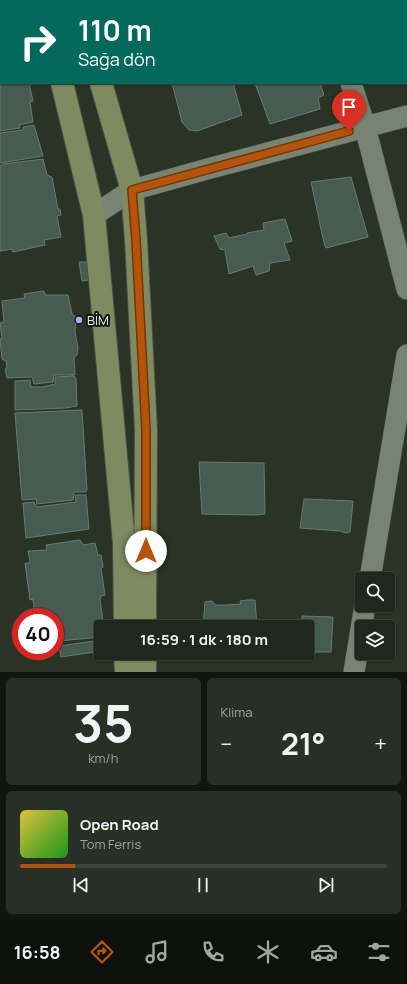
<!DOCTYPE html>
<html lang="tr">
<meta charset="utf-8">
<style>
body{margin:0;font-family:Manrope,sans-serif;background:#282f25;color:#f1f3f6;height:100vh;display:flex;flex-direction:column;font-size:15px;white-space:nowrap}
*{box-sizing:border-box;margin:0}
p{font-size:13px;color:#a2a5a3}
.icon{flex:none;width:22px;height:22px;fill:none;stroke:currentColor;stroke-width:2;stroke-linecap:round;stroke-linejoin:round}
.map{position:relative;height:672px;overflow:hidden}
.side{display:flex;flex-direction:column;gap:6px;padding:6px;background:#12150f;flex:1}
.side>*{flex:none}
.top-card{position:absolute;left:0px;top:0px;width:407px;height:84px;box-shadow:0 1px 3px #0004,0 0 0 1px #3d443b;background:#00695c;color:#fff;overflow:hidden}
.fabs{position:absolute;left:355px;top:572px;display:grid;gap:8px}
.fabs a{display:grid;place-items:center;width:40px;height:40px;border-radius:4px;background:#20271c;box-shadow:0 1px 3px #0004,0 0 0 1px #3d443b;font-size:20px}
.speed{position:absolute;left:12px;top:608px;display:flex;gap:8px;font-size:20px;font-weight:700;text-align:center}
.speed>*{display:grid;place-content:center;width:52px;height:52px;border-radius:50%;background:#20271c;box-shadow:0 1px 3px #0004,0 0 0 1px #3d443b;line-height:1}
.speed .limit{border:6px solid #d22;background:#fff;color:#111}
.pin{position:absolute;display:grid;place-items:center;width:34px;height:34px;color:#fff;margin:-41px -17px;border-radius:50% 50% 50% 0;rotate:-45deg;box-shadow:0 0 4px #0007}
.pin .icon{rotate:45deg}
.me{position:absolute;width:44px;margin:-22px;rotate:0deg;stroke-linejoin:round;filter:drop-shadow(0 0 3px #0008)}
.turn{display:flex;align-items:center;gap:14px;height:84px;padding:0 12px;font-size:18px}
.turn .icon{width:52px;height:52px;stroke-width:2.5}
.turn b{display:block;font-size:28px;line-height:34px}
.big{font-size:30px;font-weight:700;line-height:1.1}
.side .tile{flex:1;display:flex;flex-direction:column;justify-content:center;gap:6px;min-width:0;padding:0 14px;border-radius:6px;background:#282f25}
.side .dial{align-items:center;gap:0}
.dial b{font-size:52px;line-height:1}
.song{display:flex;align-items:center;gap:12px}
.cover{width:48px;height:48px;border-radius:6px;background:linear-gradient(135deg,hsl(50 70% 55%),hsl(120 70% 35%))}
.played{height:4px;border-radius:2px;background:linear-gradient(90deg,#b45309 15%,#3d443b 15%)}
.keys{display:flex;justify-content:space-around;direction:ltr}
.heat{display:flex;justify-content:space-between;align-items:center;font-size:22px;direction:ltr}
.side .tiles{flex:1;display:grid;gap:6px;grid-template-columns:1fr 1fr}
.tile:last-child{grid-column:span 2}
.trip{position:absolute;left:94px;top:620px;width:220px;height:40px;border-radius:4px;background:#20271c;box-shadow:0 1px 3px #0004,0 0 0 1px #3d443b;font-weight:700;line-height:40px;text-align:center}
.tabs{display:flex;height:64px;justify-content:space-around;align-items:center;background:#0d100b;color:#a2a5a3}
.tabs .icon{width:28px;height:28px}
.tabs .on{color:#b45309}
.tabs b{font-size:18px;color:#f1f3f6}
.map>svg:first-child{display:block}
.building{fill:#485b52;stroke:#677b72}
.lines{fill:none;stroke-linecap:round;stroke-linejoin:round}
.street-casing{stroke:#4a5347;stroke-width:22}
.secondary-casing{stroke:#4a5347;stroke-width:24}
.street{stroke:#778373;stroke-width:21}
.secondary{stroke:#808a60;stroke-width:22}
.route-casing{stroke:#753606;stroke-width:10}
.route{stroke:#b45309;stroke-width:7}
.poi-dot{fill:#9fb3fd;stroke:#161a14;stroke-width:1.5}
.labels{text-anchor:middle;stroke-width:4;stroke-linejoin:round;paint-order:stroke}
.poi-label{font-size:13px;fill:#e8eee5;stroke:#161a14;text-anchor:start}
</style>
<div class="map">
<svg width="407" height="672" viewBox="0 0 407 672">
<rect width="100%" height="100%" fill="#2a3426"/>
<g class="building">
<polygon points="128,0 188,0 188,1 129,1"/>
<polygon points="0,45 1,45 1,83 29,83 33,101 30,102 33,122 19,125 20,128 0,131"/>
<polygon points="172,83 233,83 242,115 197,131 189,130 182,122"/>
<polygon points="255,83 320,83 324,95 318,98 320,109 270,124"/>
<polygon points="34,125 43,156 0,163 0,133 23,130 23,127"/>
<polygon points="43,159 47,175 52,177 58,209 60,209 61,215 57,216 61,237 44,240 45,245 13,252 12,249 0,251 0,166 3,164"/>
<polygon points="351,177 368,237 326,248 324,243 311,182"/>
<polygon points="285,219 292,241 284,243 290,260 270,263 269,271 256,275 253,266 229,274 225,250 220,249 214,236 226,233 229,238 247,234 247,233 264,230 263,223"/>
<polygon points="79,262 94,262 99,278 82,281"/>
<polygon points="44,291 45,295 68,295 72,314 76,317 75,332 78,348 77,355 74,358 75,375 54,375 53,382 34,384 32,377 7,378 5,369 7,368 6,361 2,359 0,339 2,339 0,323 4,322 2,301 25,298 24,294"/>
<polygon points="74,376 76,378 77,406 66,408 15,410 15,381 30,380 31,387 42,387 55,384 55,377"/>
<polygon points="82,410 87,490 86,492 74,492 73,500 37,504 36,499 22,500 15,413"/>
<polygon points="199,462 264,463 265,514 255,515 202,514"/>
<polygon points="75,495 86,495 89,529 26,538 23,503 34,502 37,507 76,502"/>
<polygon points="304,499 353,501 350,532 346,533 340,531 300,528"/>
<polygon points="80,540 83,545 95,543 98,555 101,555 103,567 101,568 105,595 101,596 100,600 104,627 101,627 101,637 59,641 57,624 55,624 55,617 35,617 33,599 30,600 25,563 28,564 30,561 28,551 47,550 46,545"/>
<polygon points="248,600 255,600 257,627 203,627 205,602 212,601 215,605 226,605 241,604 240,601"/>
<polygon points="302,616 333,617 331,652 311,652 308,654 308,657 302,656 302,653 307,653 307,627 302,627"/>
<polygon points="101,640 101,651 61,657 59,646"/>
</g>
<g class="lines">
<defs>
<g id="street">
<polyline points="325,0 325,1"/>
<polyline points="351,83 365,127 407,289"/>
<polyline points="94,215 132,190 211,168 407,116"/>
<polyline points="370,579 407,355"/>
<polyline points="354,672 365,605"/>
</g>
<g id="secondary">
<polyline points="39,0 39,1"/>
<polyline points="76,0 76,1"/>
<polyline points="62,83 94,215 124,543 125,627"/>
<polyline points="101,83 132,190 136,240 146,430 145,627"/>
<polyline points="125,653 126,672"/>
<polyline points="145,672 145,653"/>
</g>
</defs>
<use href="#street" class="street-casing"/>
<use href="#secondary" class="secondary-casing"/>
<use href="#street" class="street"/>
<use href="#secondary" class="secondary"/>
</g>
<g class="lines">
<defs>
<polyline id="route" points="146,551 146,430 136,240 132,190 349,131"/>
</defs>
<use href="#route" class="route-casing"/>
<use href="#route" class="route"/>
</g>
<circle class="poi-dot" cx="79" cy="320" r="4"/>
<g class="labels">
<g class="poi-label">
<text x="87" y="325">BİM</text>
</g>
</g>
</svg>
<div class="fabs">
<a><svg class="icon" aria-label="search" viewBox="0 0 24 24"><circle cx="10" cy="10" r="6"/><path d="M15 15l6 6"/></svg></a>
<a><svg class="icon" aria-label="layers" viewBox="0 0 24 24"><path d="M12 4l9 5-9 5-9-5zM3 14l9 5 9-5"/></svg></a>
</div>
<div class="speed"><div class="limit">40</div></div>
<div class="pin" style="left:349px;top:131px;background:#d93025"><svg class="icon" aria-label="arrive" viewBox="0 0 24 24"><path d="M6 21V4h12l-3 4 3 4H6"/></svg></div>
<svg class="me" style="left:146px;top:551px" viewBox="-20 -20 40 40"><circle r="19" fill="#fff"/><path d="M0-13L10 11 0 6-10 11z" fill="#b45309"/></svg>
<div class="trip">16:59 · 1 dk · 180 m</div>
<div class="top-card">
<div class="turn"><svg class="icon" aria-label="right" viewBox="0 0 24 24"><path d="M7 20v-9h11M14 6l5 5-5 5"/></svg><div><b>110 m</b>Sağa dön</div></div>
</div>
</div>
<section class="side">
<div class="tiles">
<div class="tile dial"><b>35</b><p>km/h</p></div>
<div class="tile"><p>Klima</p>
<div class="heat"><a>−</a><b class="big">21°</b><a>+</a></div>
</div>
<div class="tile">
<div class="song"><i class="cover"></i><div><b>Open Road</b><p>Tom Ferris</p></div></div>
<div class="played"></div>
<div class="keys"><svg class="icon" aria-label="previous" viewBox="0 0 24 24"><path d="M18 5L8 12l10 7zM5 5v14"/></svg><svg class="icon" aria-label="pause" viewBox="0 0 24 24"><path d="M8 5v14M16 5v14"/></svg><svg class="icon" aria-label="next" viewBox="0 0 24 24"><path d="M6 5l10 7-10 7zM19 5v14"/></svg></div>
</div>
</div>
</section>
<nav class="tabs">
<b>16:58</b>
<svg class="icon on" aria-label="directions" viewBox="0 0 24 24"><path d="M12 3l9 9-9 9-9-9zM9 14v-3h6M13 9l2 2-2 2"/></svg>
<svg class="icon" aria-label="music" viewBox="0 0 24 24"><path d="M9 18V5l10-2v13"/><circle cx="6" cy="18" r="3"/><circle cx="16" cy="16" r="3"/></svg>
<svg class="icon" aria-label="phone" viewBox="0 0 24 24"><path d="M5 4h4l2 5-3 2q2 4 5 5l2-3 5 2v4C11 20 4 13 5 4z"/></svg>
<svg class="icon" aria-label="climate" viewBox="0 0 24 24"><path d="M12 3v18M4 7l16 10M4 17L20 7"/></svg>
<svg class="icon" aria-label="car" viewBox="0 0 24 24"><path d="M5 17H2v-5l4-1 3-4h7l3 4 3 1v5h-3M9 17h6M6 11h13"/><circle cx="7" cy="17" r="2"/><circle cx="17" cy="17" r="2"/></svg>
<svg class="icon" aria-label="filters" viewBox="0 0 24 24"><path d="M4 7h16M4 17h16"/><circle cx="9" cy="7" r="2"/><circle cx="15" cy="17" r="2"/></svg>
</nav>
